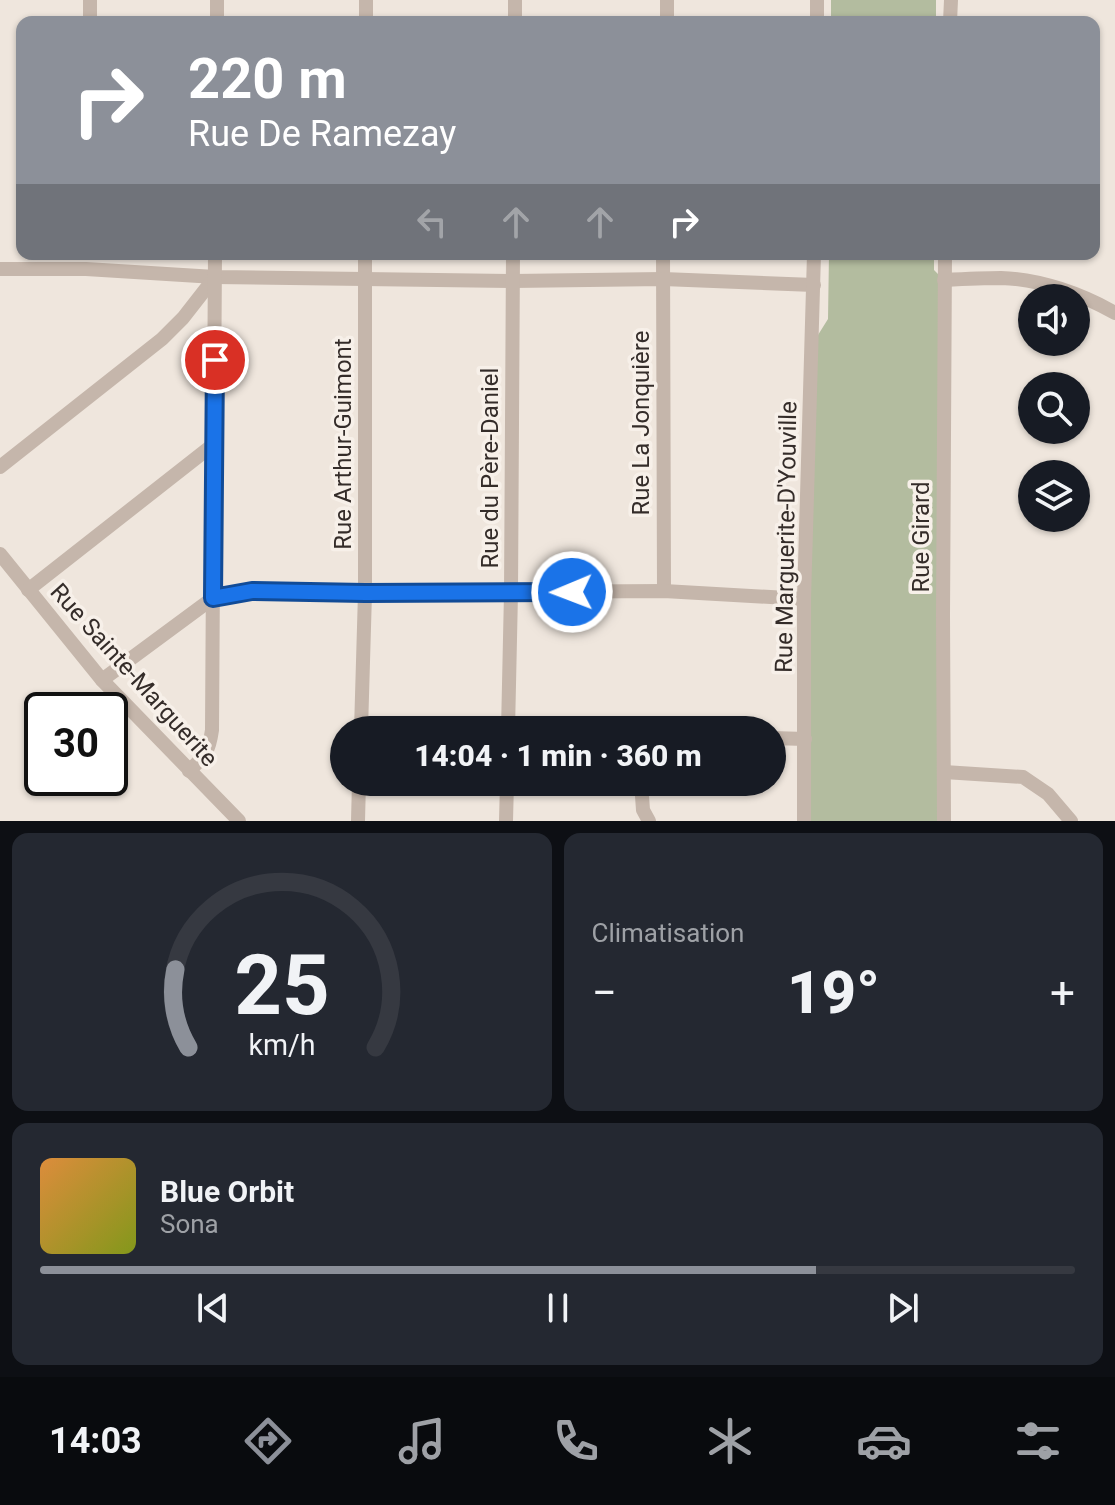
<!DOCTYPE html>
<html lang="fr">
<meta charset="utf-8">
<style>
body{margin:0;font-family:Roboto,sans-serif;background:#242831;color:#f1f3f6;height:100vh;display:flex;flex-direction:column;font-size:30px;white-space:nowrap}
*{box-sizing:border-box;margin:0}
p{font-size:26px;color:#9ea1a6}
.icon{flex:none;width:44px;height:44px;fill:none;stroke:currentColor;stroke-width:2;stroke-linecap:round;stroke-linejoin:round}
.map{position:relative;height:821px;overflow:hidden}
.details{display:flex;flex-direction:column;gap:12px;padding:12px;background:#0d0f14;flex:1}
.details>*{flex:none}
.hud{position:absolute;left:16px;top:16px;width:1084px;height:244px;border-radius:16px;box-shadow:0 2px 6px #0004;background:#8c9099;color:#fff;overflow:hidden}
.buttons{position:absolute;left:1018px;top:284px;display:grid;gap:16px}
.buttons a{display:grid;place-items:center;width:72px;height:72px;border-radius:50%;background:#171b24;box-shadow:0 2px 6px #0004;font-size:40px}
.speed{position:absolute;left:24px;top:692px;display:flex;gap:16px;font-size:40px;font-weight:700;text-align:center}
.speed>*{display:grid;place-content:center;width:104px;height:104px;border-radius:50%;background:#171b24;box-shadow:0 2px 6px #0004;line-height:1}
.speed .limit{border:4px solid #111;border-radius:12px;background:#fff;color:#111}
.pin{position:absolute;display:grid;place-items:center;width:68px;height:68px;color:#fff;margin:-34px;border:4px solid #fff;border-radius:50%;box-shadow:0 2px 8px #0007}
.me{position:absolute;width:88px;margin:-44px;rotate:269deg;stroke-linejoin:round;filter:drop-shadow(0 0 6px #0008)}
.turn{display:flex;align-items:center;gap:28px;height:168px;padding:0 40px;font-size:36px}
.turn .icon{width:104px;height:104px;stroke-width:2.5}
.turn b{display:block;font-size:56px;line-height:68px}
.lanes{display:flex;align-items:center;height:76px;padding:0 40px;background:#0003;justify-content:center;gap:40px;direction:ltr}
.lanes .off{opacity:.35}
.big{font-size:60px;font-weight:800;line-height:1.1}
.details .tile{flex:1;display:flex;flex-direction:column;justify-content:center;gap:12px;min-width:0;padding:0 28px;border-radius:16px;background:#242831}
.details .dial{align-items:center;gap:0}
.dial svg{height:208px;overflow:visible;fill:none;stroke:#363941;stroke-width:7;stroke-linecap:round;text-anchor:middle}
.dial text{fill:#f1f3f6;stroke:none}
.song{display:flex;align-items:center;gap:24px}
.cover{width:96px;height:96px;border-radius:12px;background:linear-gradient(135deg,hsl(30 70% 55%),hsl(70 70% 35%))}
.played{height:8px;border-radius:4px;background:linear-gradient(90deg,#8c9099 75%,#363941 75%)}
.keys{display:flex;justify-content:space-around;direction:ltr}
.heat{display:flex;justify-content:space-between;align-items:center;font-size:44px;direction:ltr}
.details .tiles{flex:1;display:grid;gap:12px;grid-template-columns:1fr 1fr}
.tile:last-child{grid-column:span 2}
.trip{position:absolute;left:330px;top:716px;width:456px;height:80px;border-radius:40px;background:#171b24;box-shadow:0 2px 6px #0004;font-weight:800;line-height:80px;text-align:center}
.menu{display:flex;height:128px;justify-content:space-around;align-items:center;background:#090b0e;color:#9ea1a6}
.menu .icon{width:56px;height:56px}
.menu .current{color:#8c9099}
.menu b{font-size:36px;color:#f1f3f6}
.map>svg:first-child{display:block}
.green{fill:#b3bc9f}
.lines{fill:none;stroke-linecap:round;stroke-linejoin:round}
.minor{stroke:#c5b6ab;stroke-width:14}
.route-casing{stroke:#114b97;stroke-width:20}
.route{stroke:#1a73e8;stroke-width:14}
.labels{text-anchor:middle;stroke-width:7;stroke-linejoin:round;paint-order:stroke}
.street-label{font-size:24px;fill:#342c29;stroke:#f7f0e9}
</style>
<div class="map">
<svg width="1115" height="821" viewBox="0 0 1115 821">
<rect width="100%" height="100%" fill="#efe6dd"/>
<g class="green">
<rect x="831" y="0" width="105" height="22"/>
<polygon points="829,254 934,254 934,270 944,280 946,821 803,821 808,351 828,319"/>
</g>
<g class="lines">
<g class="minor">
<polyline points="90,22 90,0"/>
<polyline points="217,22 217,0"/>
<polyline points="366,22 366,0"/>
<polyline points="515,22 515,0"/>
<polyline points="667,22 667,0"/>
<polyline points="817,22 817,0"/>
<polyline points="950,22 951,0"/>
<polyline points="663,254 664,591"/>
<polyline points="0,269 86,269 215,277 513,281 663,279 814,285"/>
<path d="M944 280C963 279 982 278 1001 278 1040 279 1082 294 1115 313"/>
<polyline points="0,467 162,339 183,318 215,277"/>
<polyline points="0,554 102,680 239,821"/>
<polyline points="28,590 214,444"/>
<polyline points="102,680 213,598 252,591 365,593 664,591 804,599"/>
<polyline points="361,730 365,593 365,254"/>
<polyline points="508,730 511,593 513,254"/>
<polyline points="772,738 805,739"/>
<path d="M189 771C205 756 209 752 212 730L215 254"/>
<polyline points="944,772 1023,777 1048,794 1071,821"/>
<polyline points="641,782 643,810 649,821"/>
<polyline points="358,821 359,782"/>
<polyline points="506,821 507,782"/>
<polyline points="804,821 804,599 814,254"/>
<polyline points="944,821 943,615 945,254"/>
</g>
</g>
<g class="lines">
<defs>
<polyline id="route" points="215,360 213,598 252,591 365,593 572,592"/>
</defs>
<use href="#route" class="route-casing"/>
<use href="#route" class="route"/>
</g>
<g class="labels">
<g class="street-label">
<text transform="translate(641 423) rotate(-90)" y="8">Rue La Jonquière</text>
<text transform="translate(343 444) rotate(-90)" y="8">Rue Arthur-Guimont</text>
<text transform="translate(490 468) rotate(-90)" y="8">Rue du Père-Daniel</text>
<text transform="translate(786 537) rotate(-89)" y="8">Rue Marguerite-D'Youville</text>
<text transform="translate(921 537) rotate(-90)" y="8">Rue Girard</text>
<text transform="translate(134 675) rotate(48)" y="8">Rue Sainte-Marguerite</text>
</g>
</g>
</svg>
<div class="buttons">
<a><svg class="icon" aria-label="sound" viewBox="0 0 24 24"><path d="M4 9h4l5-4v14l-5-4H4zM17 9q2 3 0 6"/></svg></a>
<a><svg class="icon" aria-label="search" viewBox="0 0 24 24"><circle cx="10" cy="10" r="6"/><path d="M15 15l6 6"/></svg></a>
<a><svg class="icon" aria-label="layers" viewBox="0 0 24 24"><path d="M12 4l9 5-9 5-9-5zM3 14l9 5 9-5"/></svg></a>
</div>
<div class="speed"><div class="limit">30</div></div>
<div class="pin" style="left:215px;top:360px;background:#d93025"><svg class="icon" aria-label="arrive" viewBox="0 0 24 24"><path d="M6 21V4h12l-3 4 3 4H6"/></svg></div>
<svg class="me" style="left:572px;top:592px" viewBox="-20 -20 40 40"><circle r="17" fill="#1a73e8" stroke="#fff" stroke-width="3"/><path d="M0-11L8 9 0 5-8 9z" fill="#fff"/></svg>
<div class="trip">14:04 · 1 min · 360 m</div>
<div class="hud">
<div class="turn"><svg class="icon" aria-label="right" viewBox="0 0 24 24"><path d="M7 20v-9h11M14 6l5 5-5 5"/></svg><div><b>220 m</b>Rue De Ramezay</div></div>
<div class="lanes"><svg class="icon off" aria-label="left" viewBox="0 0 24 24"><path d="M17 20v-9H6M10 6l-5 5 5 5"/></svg><svg class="icon off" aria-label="ahead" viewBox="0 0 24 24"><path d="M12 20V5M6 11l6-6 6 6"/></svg><svg class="icon off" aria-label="ahead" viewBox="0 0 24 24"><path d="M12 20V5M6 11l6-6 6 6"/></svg><svg class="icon" aria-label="right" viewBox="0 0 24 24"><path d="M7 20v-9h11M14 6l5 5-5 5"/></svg></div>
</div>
</div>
<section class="details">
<div class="tiles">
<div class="tile dial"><svg viewBox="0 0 100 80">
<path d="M14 69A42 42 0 1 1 86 69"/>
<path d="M14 69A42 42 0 0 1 9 39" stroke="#8c9099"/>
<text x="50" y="56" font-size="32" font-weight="700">25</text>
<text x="50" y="72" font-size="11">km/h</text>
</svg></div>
<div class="tile"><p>Climatisation</p>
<div class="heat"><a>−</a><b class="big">19°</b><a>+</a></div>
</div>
<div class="tile">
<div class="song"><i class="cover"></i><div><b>Blue Orbit</b><p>Sona</p></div></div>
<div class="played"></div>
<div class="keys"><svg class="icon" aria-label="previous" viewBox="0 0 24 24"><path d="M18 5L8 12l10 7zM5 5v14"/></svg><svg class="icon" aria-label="pause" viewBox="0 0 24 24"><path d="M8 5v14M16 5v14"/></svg><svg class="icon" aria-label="next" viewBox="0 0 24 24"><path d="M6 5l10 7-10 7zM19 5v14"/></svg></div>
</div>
</div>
</section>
<nav class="menu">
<b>14:03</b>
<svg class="icon current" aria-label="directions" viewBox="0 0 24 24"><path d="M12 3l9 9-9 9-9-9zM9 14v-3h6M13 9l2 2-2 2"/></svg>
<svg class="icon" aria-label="music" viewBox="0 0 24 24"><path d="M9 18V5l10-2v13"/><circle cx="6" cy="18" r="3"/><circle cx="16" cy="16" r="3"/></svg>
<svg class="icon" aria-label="phone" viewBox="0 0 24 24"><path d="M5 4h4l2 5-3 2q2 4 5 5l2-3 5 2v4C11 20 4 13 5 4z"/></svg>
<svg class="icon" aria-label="climate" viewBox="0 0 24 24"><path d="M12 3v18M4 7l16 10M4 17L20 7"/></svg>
<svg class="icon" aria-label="car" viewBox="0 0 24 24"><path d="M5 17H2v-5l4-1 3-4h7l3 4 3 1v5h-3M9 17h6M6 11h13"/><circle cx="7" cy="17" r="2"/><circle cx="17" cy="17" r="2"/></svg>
<svg class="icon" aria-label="filters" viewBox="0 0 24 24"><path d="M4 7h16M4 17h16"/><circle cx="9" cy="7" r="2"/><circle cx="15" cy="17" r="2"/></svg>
</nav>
